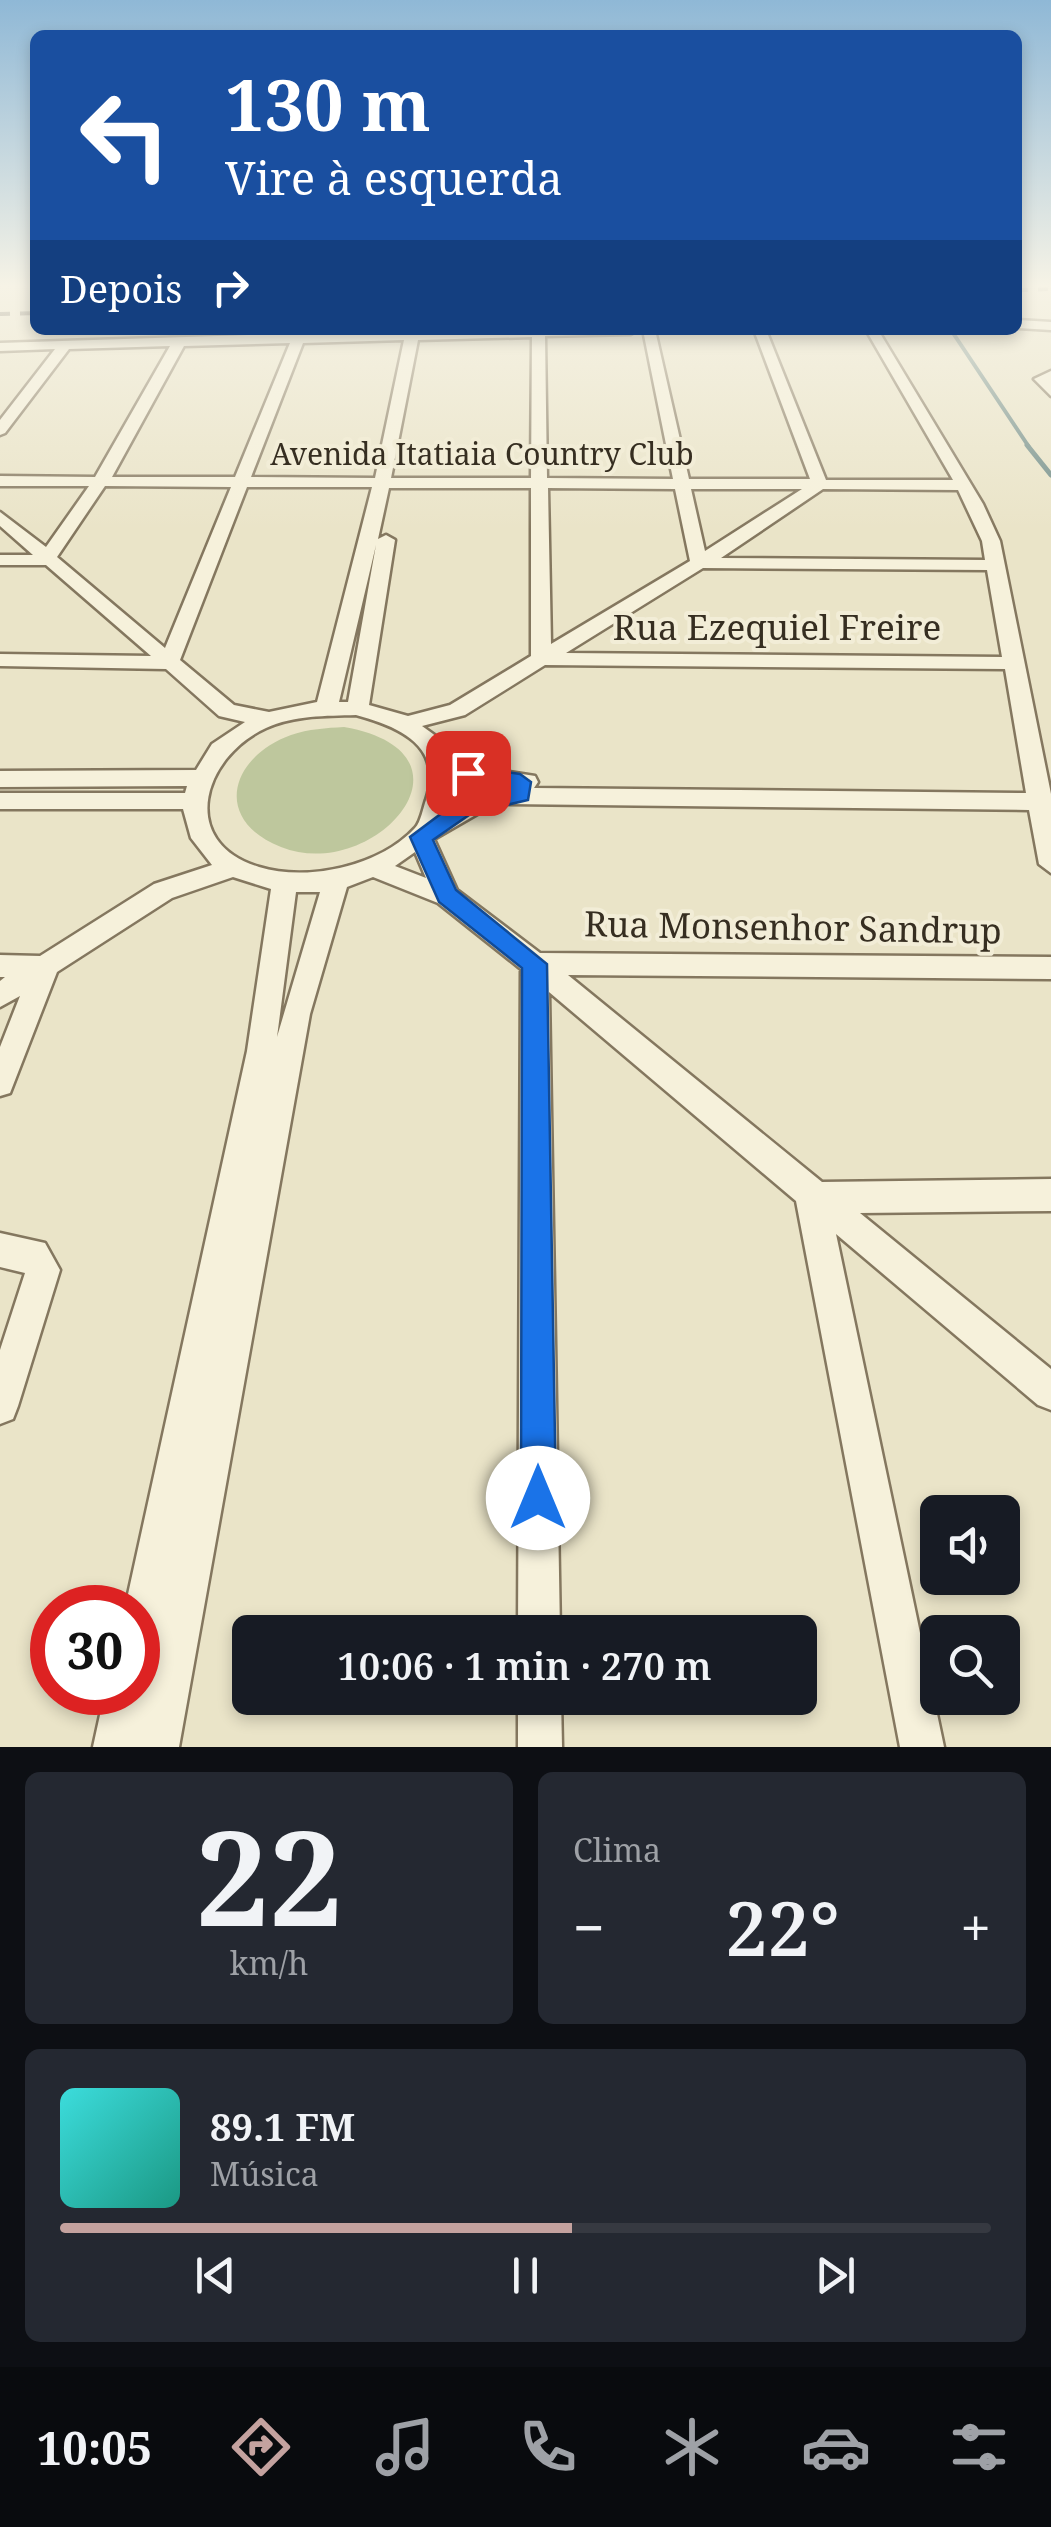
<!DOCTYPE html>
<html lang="pt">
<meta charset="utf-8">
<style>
body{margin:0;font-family:"Noto Serif",serif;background:#242831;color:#f1f3f6;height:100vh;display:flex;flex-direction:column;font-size:38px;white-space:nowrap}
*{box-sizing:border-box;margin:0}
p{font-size:32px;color:#9ea1a6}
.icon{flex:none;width:55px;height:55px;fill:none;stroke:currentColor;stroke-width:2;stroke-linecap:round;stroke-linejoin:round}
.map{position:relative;height:1747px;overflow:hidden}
.panel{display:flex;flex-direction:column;gap:25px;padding:25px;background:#0d0f14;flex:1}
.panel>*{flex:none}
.banner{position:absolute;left:30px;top:30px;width:992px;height:305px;border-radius:15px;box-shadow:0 5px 15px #0003;background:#1a4fa0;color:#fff;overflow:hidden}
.buttons{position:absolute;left:920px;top:1495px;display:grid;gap:20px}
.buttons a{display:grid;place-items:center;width:100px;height:100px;border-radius:15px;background:#171b24;box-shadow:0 5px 15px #0003;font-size:50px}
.speed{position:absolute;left:30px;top:1585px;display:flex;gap:20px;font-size:50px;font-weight:700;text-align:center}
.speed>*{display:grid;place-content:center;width:130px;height:130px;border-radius:50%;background:#171b24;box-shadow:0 5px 15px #0003;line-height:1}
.speed .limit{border:15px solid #d22;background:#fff;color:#111}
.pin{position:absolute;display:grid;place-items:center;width:85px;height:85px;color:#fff;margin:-42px;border-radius:20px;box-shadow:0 5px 15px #0006}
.me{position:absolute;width:110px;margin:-55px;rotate:0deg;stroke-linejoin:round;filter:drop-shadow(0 0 8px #0008)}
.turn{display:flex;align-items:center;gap:35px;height:210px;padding:0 30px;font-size:45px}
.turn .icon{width:130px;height:130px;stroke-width:2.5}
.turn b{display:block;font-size:70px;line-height:85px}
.then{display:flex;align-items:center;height:95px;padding:0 30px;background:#0003;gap:20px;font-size:38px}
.big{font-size:75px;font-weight:600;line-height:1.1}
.panel .widget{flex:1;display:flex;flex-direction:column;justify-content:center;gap:15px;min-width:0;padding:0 35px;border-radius:15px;background:#242831}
.panel .dial{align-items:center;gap:0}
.dial b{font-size:130px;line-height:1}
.song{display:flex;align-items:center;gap:30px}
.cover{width:120px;height:120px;border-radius:15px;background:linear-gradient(135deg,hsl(180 70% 55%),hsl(170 70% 35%))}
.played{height:10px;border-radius:5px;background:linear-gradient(90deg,#c4a29f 55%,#363941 55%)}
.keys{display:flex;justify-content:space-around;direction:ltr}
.heat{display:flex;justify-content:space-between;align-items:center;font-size:55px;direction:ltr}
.panel .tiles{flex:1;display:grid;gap:25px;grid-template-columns:1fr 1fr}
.widget:last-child{grid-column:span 2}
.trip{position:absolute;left:232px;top:1615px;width:585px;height:100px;border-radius:15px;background:#171b24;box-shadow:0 5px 15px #0003;font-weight:600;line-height:100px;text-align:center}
.tabs{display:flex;height:160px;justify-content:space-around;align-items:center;background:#090b0e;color:#9ea1a6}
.tabs .icon{width:70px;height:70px}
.tabs .active{color:#c4a29f}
.tabs b{font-size:45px;color:#f1f3f6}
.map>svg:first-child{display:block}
.green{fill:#bec79d}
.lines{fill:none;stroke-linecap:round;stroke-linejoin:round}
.stream-far1{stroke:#708c88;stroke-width:4}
.stream{stroke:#708c88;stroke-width:5}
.minor-casing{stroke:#84775f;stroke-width:5}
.minor{fill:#f6f1db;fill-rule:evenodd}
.rail{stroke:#362e21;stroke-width:4;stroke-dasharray:10 10;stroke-linecap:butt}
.route{fill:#1a73e8;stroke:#114b97;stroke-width:2.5}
.labels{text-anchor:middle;stroke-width:8;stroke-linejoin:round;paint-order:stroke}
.far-street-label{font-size:30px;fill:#362e21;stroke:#f2edd7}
.street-label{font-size:35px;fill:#362e21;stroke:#f2edd7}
</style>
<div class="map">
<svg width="1051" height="1747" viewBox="0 0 1051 1747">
<rect width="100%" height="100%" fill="#eae4c8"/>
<path class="green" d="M344 727C490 753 374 884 281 847 212 820 230 757 291 735 309 729 326 728 344 727Z"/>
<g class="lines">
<polyline class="stream-far1" points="951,330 1029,447"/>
<polyline class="stream" points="1027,445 1051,475"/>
<defs>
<g id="minor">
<polygon points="1018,320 1051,322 1051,330 1018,328"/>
<path d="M407 330H637L631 334 545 336 547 478 673 479 643 330H655L689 479H810L754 330H766L826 480H953L866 330H878L983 504 1000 541 1051 794V873L1039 864 1029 810 502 804 479 813 434 839 457 890 540 953 1051 957V979L568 975 822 1182 1051 1179V1211L860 1213 1051 1369V1410L1038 1405 836 1234 944 1747H900L796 1201 549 992 560 1632H518L521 969 438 903 373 877 347 887 310 1014 179 1747H93L105 1692H138V1675L147 1687 152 1662 138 1668V1608H125L247 1051 271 889 233 877 172 898 57 972 10 1093 0 1096V1047L20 996 0 1007V981L5 977H0V955L40 956 154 884 212 865 191 838 183 809H0V793H185L187 786 0 787V771L196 770 212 744 245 722 219 716 166 669 0 666V654L151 656 46 565H0V555H33L0 526V512L46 547 89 486H0V476L95 477 170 346 69 349 5 433 0 435V420L55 349 0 351V343ZM532 337 531 478H391L418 340ZM404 340 375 478 251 477 303 343ZM290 343 235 477H112L184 346ZM105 486 231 487 165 648 57 557ZM247 487H372L317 702 269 712 234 705 180 660ZM389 488H531V656L450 705 408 716 369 705 395 540 386 535 378 539ZM548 488 675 489 690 561 551 644ZM691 489H802L705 551ZM823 489 958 490 982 541 985 560 721 558ZM376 545 348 702H339ZM703 568 987 570 1002 657 566 653ZM545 665 1005 669 1026 793 534 788 538 782 535 776 483 768 446 754 440 739 422 726 465 715ZM356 715C400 727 444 746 426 800 423 808 421 822 415 828 380 866 308 882 259 867 177 842 203 757 266 728 294 715 326 716 356 715ZM453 774 480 784 509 788 446 809 455 781ZM415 852 426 878 395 866ZM296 892H320L277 1037Z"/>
<polygon points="1051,371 1051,396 1034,379"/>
<polygon points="0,1233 45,1243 60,1270 18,1406 13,1419 0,1424 0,1350 25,1273 0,1267"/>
<polygon points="518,1698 561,1698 562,1747 518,1747"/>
</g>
</defs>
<use href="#minor" class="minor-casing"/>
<use href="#minor" class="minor"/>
<g class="rail">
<polyline points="1018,290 1051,289"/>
<polyline points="0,314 35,313"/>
</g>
</g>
<linearGradient id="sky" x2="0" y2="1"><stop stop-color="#8fb8d6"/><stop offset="0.54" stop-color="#f6f3e6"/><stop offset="1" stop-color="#f6f3e6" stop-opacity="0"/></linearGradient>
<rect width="1051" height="529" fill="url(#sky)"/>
<polygon class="route" points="468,766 520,774 531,782 528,800 472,813 433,840 456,890 547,964 556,1498 551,1511 538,1516 526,1511 521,1498 522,968 439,902 410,837 458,801 510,789 461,778 458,773"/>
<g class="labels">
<g class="far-street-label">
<text x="482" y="465">Avenida Itatiaia Country Club</text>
</g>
<g class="street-label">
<text x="777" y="640">Rua Ezequiel Freire</text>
<text transform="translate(793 928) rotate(1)" y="12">Rua Monsenhor Sandrup</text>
</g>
</g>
</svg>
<div class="buttons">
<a><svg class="icon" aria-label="sound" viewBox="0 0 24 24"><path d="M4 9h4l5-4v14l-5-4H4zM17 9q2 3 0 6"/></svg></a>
<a><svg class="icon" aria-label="search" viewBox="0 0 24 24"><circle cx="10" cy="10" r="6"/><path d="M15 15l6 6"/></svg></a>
</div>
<div class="speed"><div class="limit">30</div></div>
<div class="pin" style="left:468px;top:773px;background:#d93025"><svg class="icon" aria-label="arrive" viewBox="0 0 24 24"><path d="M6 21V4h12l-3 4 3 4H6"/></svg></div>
<svg class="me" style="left:538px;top:1498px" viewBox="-20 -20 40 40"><circle r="19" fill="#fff"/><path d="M0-13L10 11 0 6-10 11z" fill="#1a73e8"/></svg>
<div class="trip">10:06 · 1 min · 270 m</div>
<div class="banner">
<div class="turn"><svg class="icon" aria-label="left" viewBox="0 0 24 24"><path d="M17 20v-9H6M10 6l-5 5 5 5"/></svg><div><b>130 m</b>Vire à esquerda</div></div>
<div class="then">Depois<svg class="icon" aria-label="right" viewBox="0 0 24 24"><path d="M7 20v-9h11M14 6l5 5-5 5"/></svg></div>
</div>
</div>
<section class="panel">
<div class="tiles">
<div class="widget dial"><b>22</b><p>km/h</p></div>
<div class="widget"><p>Clima</p>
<div class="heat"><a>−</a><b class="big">22°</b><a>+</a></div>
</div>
<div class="widget">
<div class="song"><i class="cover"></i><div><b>89.1 FM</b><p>Música</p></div></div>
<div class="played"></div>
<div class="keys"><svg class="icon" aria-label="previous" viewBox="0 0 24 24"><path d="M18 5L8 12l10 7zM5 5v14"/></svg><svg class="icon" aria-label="pause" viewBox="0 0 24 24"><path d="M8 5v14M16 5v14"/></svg><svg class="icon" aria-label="next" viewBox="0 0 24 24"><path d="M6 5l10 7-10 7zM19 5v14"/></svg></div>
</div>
</div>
</section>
<nav class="tabs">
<b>10:05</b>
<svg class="icon active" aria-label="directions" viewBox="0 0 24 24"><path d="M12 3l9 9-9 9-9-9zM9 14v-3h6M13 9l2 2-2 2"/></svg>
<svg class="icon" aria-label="music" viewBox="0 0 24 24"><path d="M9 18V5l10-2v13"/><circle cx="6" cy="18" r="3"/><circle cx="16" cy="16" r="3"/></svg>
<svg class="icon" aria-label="phone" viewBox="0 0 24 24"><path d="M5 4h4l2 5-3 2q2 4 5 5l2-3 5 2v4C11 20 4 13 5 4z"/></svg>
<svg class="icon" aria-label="climate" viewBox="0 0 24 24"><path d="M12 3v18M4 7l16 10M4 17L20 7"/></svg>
<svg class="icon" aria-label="car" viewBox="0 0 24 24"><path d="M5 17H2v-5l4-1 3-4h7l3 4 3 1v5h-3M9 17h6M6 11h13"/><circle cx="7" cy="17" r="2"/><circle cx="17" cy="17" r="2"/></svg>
<svg class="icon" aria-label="filters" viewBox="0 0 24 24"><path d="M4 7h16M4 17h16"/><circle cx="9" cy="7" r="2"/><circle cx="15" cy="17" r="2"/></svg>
</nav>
